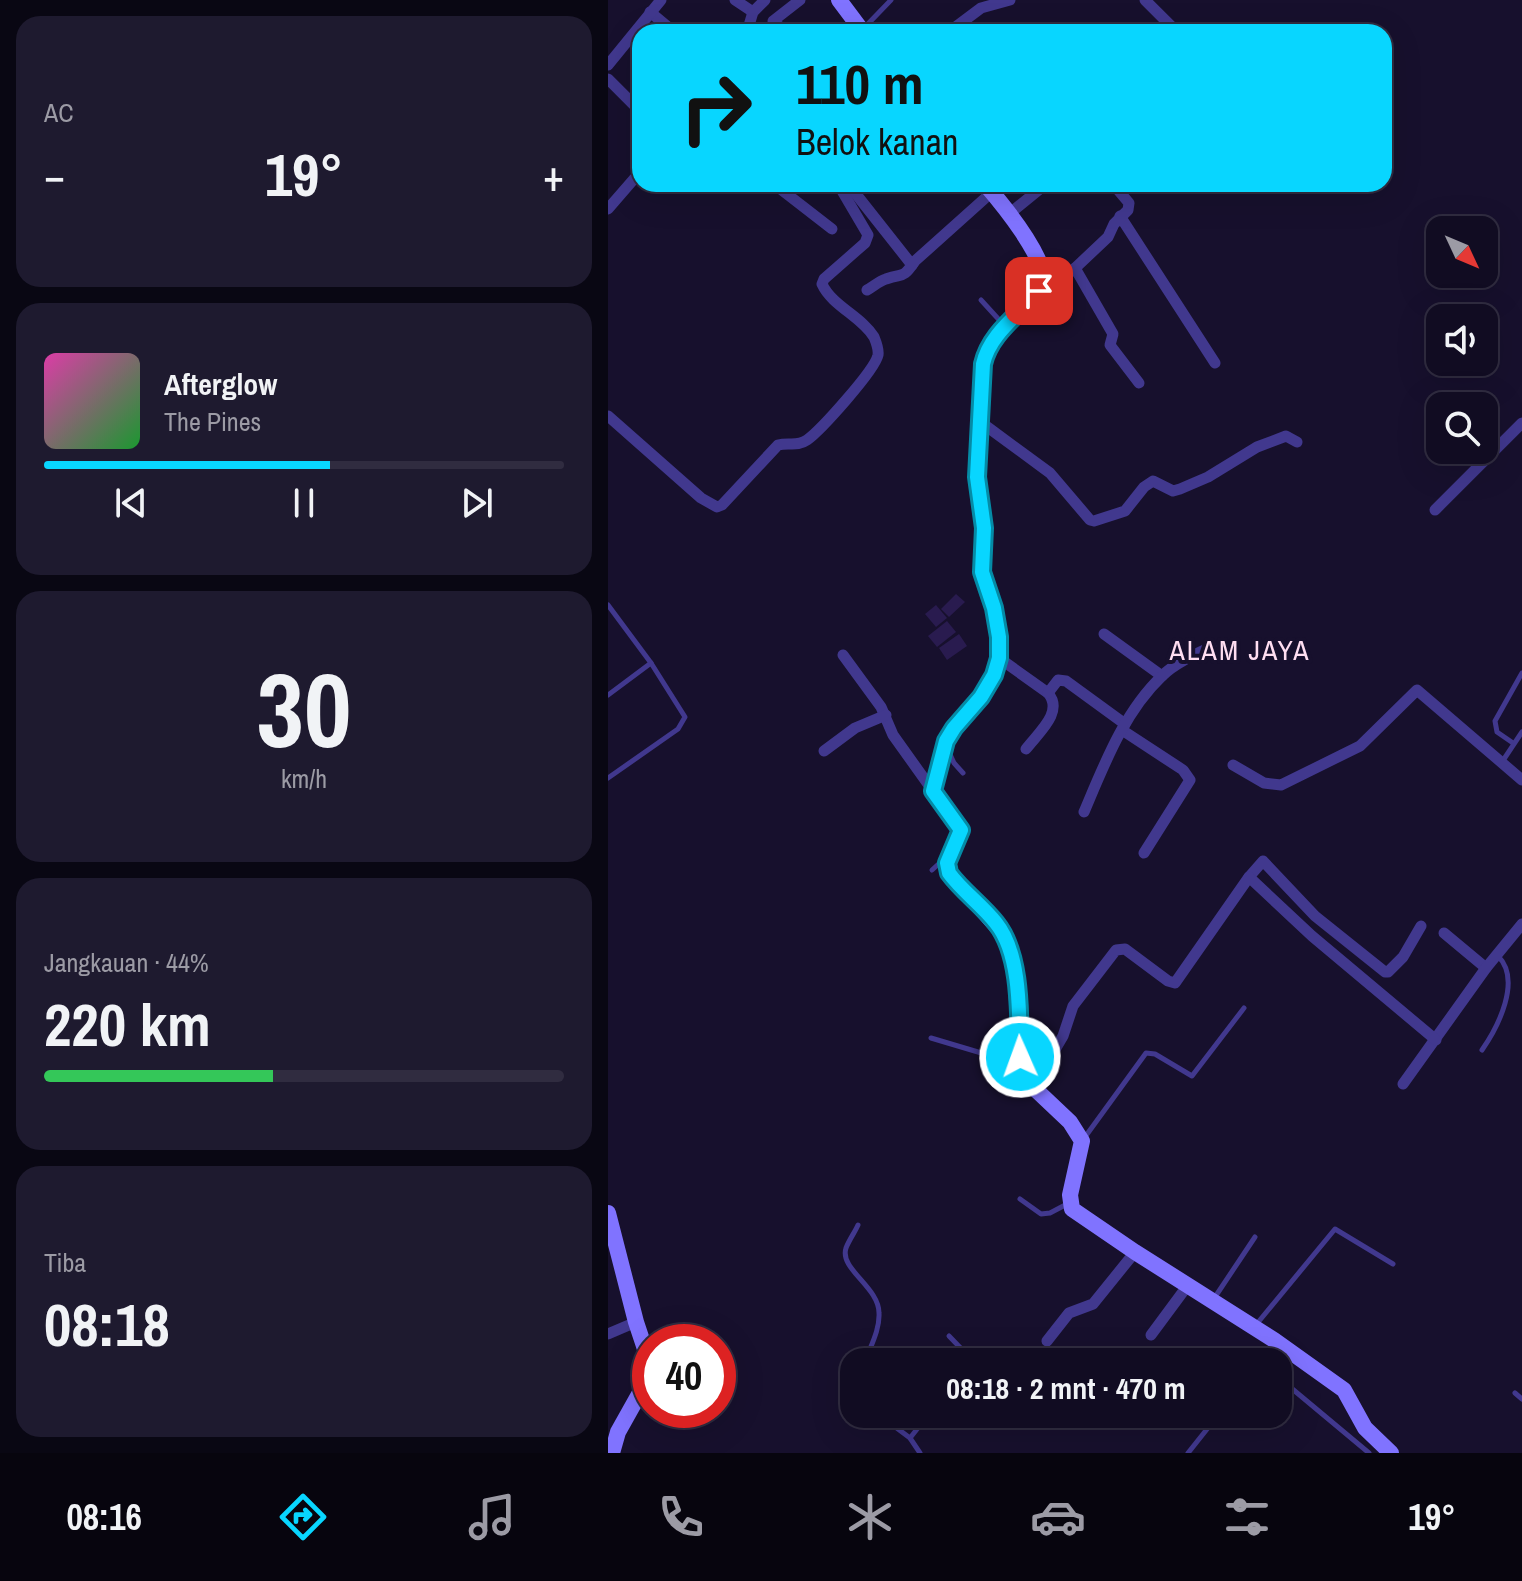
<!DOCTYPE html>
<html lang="id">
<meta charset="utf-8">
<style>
body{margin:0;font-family:"Archivo Narrow",sans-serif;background:#1e1a2f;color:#f1f3f6;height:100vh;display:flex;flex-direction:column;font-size:30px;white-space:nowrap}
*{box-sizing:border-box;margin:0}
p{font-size:26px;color:#9c9ba5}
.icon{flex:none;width:44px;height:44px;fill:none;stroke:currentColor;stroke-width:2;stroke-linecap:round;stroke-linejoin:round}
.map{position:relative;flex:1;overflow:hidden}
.details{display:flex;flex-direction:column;gap:16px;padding:16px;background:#090713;width:608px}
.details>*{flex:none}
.guide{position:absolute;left:24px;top:24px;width:760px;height:168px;border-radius:24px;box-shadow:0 8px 32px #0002,0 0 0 2px #302c40;background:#08d6ff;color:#111;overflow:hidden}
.needle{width:52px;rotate:134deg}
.buttons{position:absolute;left:818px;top:216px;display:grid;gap:16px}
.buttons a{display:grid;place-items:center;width:72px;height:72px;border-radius:16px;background:#110c22;box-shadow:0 8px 32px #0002,0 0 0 2px #302c40;font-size:40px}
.speed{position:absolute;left:24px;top:1324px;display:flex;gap:16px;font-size:40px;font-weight:700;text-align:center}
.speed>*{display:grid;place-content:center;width:104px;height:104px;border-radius:50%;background:#110c22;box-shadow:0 8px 32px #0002,0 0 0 2px #302c40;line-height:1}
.speed .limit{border:12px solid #d22;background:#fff;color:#111}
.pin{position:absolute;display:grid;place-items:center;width:68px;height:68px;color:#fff;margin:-34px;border-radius:16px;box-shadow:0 4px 12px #0006}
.me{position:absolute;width:88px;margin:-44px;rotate:358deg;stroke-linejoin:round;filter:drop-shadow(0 0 6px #0008)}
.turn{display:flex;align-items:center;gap:28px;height:168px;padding:0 32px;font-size:36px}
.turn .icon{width:104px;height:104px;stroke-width:2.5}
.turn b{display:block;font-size:56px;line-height:68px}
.big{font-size:60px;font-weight:700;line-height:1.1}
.details .tile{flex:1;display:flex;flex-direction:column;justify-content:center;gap:12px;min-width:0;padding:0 28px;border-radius:24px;background:#1e1a2f}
.details .dial{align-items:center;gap:0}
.dial b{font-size:104px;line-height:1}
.song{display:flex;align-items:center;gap:24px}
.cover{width:96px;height:96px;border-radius:12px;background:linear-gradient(135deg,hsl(320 70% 55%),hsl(130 70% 35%))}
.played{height:8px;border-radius:4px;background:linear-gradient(90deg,#08d6ff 55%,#302c40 55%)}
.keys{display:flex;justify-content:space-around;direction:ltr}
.heat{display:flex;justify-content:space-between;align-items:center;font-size:44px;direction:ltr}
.charge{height:12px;border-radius:6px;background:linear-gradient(90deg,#34c759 44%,#302c40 0)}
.trip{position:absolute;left:232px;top:1348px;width:452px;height:80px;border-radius:24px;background:#110c22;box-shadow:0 8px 32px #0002,0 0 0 2px #302c40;font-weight:700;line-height:80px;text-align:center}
.dock{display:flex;height:128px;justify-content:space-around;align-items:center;background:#07050e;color:#9c9ba5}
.dock .icon{width:56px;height:56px}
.dock .active{color:#08d6ff}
.dock b{font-size:36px;color:#f1f3f6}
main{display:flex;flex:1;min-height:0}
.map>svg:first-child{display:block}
.building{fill:#291b4f}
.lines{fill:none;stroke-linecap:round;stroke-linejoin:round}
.lane{stroke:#41388e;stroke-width:5}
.street{stroke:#41388e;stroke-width:11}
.secondary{stroke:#8073ff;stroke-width:16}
.route-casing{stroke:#058ba6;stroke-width:20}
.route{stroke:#08d6ff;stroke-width:14}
.labels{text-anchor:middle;stroke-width:8;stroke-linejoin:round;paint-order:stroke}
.quarter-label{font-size:28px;letter-spacing:2px;fill:#ffdef1;stroke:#17102d}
</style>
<main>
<section class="details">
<div class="tile"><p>AC</p>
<div class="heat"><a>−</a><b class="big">19°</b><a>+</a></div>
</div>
<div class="tile">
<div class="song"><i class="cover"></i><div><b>Afterglow</b><p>The Pines</p></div></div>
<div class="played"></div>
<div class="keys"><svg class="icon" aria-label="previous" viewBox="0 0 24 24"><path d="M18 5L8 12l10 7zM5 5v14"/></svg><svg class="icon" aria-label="pause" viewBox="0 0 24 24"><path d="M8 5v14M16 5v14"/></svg><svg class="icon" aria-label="next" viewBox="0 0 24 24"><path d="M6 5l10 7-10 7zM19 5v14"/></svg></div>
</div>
<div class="tile dial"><b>30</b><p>km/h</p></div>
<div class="tile"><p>Jangkauan · 44%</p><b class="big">220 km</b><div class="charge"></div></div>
<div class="tile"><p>Tiba</p><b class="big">08:18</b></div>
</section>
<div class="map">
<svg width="914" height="1453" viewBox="0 0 914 1453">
<rect width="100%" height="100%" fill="#17102d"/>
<g class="building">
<polygon points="348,594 357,602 341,617 333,609"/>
<polygon points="328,605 339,618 328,627 317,614"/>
<polygon points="339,621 348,632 329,647 320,636"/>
<polygon points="351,634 359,646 339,660 331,648"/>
</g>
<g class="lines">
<g class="lane">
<polyline points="256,28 283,0"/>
<polyline points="373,300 394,323"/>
<polyline points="0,605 43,663 77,717 70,729 0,778"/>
<polyline points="0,695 43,663"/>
<polyline points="905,743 889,732 887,721 914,673"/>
<polyline points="340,750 346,763 355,773"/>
<polyline points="894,762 914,732"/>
<polyline points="324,870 336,859"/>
<polyline points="323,1038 407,1063"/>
<path d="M874 1050C890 1027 914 980 890 956"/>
<polyline points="477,1137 538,1053 547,1054 584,1076 636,1008"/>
<polyline points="412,1199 433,1214 442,1213 461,1203"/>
<path d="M250 1225C247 1232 241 1240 238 1248 231 1269 271 1287 271 1313 272 1330 262 1347 257 1362"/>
<polyline points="605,1300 647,1237"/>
<polyline points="647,1326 727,1229 785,1264"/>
<polyline points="341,1336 366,1362"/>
<polyline points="670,1377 761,1453"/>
<polyline points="907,1393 914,1399"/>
<polyline points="270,1414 302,1438 312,1453"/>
<polyline points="302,1438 321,1414"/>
<polyline points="580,1453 611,1414"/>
</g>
<g class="street">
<polyline points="127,0 145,12"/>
<polyline points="537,0 569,32"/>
<polyline points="42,12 66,32"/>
<polyline points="139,32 145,12 157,0"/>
<polyline points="178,32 165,21 192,0"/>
<polyline points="341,32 373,8 402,0"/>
<polyline points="0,65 53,0"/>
<polyline points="0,79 32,111"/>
<polyline points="166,184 224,229"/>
<polyline points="240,184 304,265"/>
<polyline points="0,209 32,172"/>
<polyline points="401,214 438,184"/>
<polyline points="512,216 607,363"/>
<polyline points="467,268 505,334 502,345 531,383"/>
<polyline points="437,284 464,271 500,237 506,224 520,210 521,203 505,184"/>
<path d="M259 290C265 287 271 281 278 279 296 272 293 281 307 261L384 192"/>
<path d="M0 416 93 498 109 507 114 505 170 445C181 442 189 447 199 440 213 430 267 370 270 355 271 349 268 342 266 337 253 316 224 306 214 284L216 279 257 243 260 235 230 184"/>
<polyline points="374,423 442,473 482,520 486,521 517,511 536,487 545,481 565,491 572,489 600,477 649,447 678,436 689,442"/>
<polyline points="827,510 914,423"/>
<polyline points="496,634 554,676"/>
<polyline points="235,655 273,707 285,735 325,791"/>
<path d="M391 658 440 693C456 712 431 732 418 749"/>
<polyline points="440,693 450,680 458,681 517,724"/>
<polyline points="514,730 575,770 582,780 536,853"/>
<polyline points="216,751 247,728 278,715"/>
<polyline points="625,765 656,783 673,785 752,746 809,690 914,780"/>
<path d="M476 812C496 765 516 712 554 676 567 663 586 655 603 647"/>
<polyline points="641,877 655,861 707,916 777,972 780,972 795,957 813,926"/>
<polyline points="836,933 878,968"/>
<polyline points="795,1084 878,968 914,924"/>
<polyline points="425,1087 455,1036 465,1006 508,950 517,949 560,981 567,983 641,877 704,936 828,1040"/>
<polyline points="0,1334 28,1322"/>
<polyline points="543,1335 580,1285"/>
<polyline points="439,1341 461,1313 485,1304 527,1252"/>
</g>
<g class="secondary">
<polyline points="231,0 255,32"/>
<path d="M377 184C396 206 436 255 437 284 417 307 382 334 375 364L369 477 376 528 374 572 386 608 391 637V658L386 675 373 697 346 728 338 741 325 791 353 830 341 859 339 870 397 936 402 948 408 980 412 1064 425 1087 462 1122 474 1141 462 1195 464 1209 527 1252 666 1340 736 1390 757 1428 783 1453"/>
<polyline points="0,1213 28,1322 40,1358 38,1382 10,1432 4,1453"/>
</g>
</g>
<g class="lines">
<defs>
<path id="route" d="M412 1057C411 1018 414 955 388 923 374 905 354 891 341 873L339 863 353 830 325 791 338 741 346 728 373 697 386 675 391 658V637L386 608 374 572 376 528 369 477 375 364C382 333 411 315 431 291"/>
</defs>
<use href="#route" class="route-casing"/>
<use href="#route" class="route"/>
</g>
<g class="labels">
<g class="quarter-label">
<text x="632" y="660">ALAM JAYA</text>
</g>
</g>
</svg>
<div class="buttons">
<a><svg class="needle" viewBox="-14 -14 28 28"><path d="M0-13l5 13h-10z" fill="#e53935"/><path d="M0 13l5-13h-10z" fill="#9c9ba5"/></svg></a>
<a><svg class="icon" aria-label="sound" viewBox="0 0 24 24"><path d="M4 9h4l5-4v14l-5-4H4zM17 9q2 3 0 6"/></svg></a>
<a><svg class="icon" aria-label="search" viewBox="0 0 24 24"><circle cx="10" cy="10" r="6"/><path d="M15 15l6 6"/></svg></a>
</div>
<div class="speed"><div class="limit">40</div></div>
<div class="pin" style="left:431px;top:291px;background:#d93025"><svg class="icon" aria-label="arrive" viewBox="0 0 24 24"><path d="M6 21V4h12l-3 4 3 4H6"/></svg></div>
<svg class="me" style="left:412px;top:1057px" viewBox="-20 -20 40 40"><circle r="17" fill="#08d6ff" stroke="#fff" stroke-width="3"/><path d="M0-11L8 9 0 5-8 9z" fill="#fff"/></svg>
<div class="trip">08:18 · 2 mnt · 470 m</div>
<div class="guide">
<div class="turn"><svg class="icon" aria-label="right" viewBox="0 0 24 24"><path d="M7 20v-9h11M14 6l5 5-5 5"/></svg><div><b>110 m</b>Belok kanan</div></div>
</div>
</div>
</main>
<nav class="dock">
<b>08:16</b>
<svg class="icon active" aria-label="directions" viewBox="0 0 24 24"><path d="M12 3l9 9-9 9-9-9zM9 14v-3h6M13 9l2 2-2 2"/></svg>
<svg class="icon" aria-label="music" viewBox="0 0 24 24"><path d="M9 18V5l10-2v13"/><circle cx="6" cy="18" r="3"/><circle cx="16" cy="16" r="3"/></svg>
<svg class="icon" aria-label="phone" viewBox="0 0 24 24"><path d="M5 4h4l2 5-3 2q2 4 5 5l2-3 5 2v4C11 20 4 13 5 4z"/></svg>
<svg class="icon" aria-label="climate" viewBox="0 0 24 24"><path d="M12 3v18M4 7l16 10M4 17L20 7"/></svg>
<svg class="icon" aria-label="car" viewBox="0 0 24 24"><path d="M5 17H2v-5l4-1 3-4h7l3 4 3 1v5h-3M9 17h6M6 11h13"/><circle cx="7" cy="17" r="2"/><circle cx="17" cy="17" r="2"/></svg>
<svg class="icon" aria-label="filters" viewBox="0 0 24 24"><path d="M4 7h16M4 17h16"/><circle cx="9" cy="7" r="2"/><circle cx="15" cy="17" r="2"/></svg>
<b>19°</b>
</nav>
